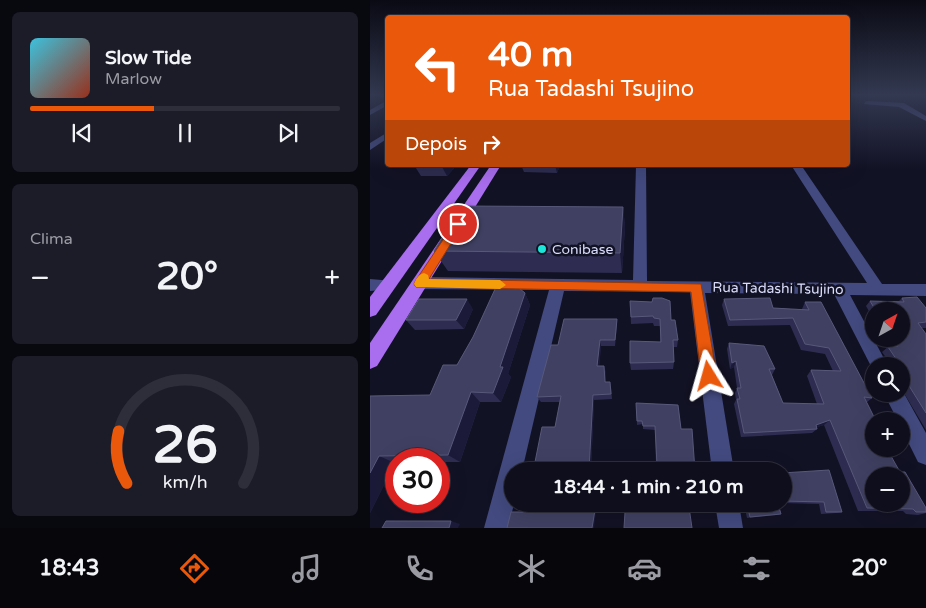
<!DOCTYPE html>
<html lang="pt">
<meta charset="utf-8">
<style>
body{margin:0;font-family:"Varela Round",sans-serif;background:#1c1c29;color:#f1f3f6;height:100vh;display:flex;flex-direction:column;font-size:19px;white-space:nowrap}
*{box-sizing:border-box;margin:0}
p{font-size:16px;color:#9b9ca3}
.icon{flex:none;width:28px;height:28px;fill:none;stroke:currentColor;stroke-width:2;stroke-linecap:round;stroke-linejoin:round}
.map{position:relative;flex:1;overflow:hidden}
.details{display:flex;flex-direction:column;gap:12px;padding:12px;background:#08080f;width:370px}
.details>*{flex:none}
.hud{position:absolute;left:15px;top:15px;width:465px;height:152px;border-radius:5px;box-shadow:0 5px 20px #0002,0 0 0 1px #2e2e3b;background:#ea580c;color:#fff;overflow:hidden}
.needle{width:32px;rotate:40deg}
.tools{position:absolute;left:495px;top:302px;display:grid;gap:10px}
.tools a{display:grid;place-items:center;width:45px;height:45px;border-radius:50%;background:#0e0e1c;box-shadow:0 5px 20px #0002,0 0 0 1px #2e2e3b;font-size:25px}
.speed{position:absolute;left:15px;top:448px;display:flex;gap:10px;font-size:25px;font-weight:700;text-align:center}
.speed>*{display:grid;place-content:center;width:65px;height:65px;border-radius:50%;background:#0e0e1c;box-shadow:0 5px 20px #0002,0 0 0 1px #2e2e3b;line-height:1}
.speed .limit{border:8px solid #d22;background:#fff;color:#111}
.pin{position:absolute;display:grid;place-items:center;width:42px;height:42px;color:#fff;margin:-21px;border:2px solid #fff;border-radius:50%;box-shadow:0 1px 5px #0007}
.me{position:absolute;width:55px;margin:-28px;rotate:352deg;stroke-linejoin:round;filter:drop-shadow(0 0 4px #0008)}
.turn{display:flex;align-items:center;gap:18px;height:105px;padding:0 20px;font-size:22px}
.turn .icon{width:65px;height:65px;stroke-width:2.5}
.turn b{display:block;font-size:35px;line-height:42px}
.then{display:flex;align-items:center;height:48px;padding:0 20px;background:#0003;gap:10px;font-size:19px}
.big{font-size:38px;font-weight:700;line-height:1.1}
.details .widget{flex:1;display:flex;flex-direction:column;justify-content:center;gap:8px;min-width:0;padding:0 18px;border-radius:8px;background:#1c1c29}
.details .dial{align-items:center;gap:0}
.dial svg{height:130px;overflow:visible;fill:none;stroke:#2e2e3b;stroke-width:7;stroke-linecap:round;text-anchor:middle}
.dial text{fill:#f1f3f6;stroke:none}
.song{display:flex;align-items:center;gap:15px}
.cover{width:60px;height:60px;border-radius:8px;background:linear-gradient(135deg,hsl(190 70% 55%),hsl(10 70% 35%))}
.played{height:5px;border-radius:2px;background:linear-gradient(90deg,#ea580c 40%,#2e2e3b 40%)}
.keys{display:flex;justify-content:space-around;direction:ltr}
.heat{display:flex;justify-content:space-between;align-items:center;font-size:28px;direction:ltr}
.trip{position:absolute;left:134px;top:462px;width:288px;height:50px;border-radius:25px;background:#0e0e1c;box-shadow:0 5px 20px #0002,0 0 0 1px #2e2e3b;font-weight:700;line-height:50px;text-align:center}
.tab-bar{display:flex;height:80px;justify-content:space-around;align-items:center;background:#06060b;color:#9b9ca3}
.tab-bar .icon{width:35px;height:35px}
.tab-bar .on{color:#ea580c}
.tab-bar b{font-size:22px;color:#f1f3f6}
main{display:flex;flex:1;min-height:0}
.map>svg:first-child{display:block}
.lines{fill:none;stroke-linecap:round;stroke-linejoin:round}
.minor{fill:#424a7f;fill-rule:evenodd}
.major{fill:#a96def;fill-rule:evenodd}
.wall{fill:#2e2d51}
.shaded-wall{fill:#1b1a38}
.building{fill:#404063;stroke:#58587b;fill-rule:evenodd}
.route{fill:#ea580c;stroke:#983908}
.slow{fill:#f59e0b}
.poi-dot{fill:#1be6d8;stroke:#121225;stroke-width:2}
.labels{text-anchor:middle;stroke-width:5;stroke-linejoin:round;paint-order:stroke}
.poi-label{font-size:14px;fill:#dadcfb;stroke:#121225;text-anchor:start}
.street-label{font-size:14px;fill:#dadcfb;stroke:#121225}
</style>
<main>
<section class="details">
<div class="widget">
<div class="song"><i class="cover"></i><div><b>Slow Tide</b><p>Marlow</p></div></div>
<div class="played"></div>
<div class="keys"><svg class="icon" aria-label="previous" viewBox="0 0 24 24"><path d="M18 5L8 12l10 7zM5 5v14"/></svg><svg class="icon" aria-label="pause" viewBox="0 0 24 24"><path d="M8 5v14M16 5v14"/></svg><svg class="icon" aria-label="next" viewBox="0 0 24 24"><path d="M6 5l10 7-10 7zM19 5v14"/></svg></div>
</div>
<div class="widget"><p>Clima</p>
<div class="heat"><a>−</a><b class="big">20°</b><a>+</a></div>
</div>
<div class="widget dial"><svg viewBox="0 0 100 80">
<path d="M14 69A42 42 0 1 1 86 69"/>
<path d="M14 69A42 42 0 0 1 9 37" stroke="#ea580c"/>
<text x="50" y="56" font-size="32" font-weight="700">26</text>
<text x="50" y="72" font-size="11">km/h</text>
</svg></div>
</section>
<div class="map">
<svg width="556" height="528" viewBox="0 0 556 528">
<rect width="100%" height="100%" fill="#121225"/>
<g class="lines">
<g class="minor">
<polygon points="18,100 18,105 0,115 0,110"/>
<polygon points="496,101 534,103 556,116 556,121 529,107 494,104"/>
<polygon points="18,132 18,138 0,150 0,143"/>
<polygon points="266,165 276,165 277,281 497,283 421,165 431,165 512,284 556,284 556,296 480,295 518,366 504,366 504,372 464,294 335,293 364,471 342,471 320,292 194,291 152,471 142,471 144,504 138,528 114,528 179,290 50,289 45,287 43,283 45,279 50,277 263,280"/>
<polygon points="0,279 23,281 25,285 23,289 0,291"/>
<polygon points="531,388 556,433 556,465 548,462 531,428 531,421 528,421 514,394 531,394"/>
<polygon points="345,504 369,504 373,528 349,528"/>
</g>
<g class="major">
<polygon points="101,165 111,165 6,315 0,317 0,297"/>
<polygon points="121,165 131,165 7,366 0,369 0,343"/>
</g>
</g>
<g class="wall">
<polygon points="44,165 87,165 77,176 51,176"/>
<polygon points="151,165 190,165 187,173 154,172"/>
<polygon points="253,207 255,227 252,273 78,271 64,251"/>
<polygon points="155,293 160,305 138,374 141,377 131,402 110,402 90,462 69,462 69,459 26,459 26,463 25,463 0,513 0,396 60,395 87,365 103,337"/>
<polygon points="532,298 556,308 556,328 551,328 556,334 556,430 531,388 531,366 522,366 512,352 518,347 519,347 515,339 531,339 531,311 504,311 504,320 496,306 500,301 529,301"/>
<polygon points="354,299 403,308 432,310 432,309 435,302 502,398 496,403 504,449 530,472 556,508 556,513 548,515 536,514 533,511 488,511 454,425 447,427 447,429 442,433 371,437 364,404 366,400 365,393 367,388 364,367 360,369 357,349 359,343 405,369 402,375 413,403 447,404 437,376 441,370 463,371 455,354 431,350 420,325 358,326 352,305"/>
<polygon points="260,301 301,320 308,340 307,347 303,347 304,362 303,369 261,370 260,363 290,342 290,326 284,326 283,323 261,324"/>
<polygon points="103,309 94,329 45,330 36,320"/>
<polygon points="247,319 247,325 245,346 231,346 229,366 236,372 236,382 241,387 242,399 224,400 221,470 223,471 156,471 164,467 185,427 190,402 171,402 167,397 188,345"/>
<polygon points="266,403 308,405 286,465 285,430 273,429 273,424 267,425"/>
<polygon points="412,473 472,512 466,513 451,514 449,504 412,503"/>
<polygon points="297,504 328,504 328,507 327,509 297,511"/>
<polygon points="374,504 408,504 411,514 407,515 377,518"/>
</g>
<g class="shaded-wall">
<polygon points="71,165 87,165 77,176"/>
<polygon points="185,165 190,165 187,173"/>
<polygon points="253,207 255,227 252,273 250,253"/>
<polygon points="155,293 160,305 138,374 141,377 131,402 123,393 130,367"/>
<polygon points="97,299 103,309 94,329 86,320"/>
<polygon points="230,340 231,346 229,372 227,366"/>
<polygon points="366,361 364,367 360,369 362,363"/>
<polygon points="234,366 236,372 236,387 235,382"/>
<polygon points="101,392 110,402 90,462 78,455"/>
<polygon points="223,395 224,400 221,471 219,470"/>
<polygon points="460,420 454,425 441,429 446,425"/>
<polygon points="9,456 25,463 0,513 0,473"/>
<polygon points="219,504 222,504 221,512 219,510"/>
<polygon points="225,510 226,512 224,528 222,528"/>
<polygon points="81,521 90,524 88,528 79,528"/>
</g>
<g class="building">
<polygon points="92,206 253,207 250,253 64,251"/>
<polygon points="126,287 149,288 155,293 130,367 133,367 123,393 101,392 78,455 9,456 0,473 0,396 60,395 73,365 87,365 103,337"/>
<polygon points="547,297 556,308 556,322 548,323 556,334 556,413 531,373 531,371 535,372 518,347 528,346 523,339 531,339 531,311 506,311 500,301 534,302 532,298"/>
<polygon points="283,298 292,298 300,301 301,320 305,320 308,340 303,340 304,362 260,363 260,341 291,342 290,319 284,318 283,316 261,317 260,301 282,302"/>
<path d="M400 298 403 308 439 310 435 302H451L502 398 494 397 506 421H504V449H517L530 472H535L556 508V512H546L543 509 497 508 460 420 446 425 447 429 374 433 367 399H370L367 388H371L366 361 362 363 359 343 394 346 405 369H399L413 403 454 404 441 370 471 371 459 348 435 344 423 318 360 320 354 299ZM504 476H531V504H504Z"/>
<polygon points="49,299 97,299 86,320 36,320"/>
<polygon points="194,319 247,319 245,340 230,340 227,366 234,366 235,382 240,382 241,394 223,395 219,470 222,470 222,471 156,471 157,466 164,467 172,427 185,427 191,396 167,397 181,345 188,345"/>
<polygon points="266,403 308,405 311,429 322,429 325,471 248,471 248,466 287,465 285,426 273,426 272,421 267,421"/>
<polygon points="459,470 472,512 456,512 454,502 412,501 412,473"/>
<polygon points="158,504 219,504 219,510 225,510 222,528 137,528 141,512 156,512"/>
<polygon points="297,504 328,504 328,507 319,507 322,528 254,528 255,512 298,511"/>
<polygon points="377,504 408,504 411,514 380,517"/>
<polygon points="16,521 81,521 79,528 12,528"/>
</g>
<linearGradient id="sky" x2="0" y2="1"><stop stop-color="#0a0a14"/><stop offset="0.56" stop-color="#333951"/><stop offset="1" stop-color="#333951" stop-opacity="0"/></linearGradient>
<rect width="556" height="169" fill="url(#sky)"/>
<polygon class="route" points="88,221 93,224 59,279 331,284 347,376 345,381 339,383 334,381 331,376 321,292 46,287 44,284 46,280 85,222"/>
<path class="slow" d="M54 273 58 275 59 279 130 280 136 285 130 289 46 287 44 284C46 279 48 275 54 273Z"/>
<circle class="poi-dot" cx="172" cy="249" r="5"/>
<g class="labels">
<g class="poi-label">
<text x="182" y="254">Conibase</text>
</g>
<g class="street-label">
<text transform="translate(408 288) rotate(1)" y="5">Rua Tadashi Tsujino</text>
</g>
</g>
</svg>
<div class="tools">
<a><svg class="needle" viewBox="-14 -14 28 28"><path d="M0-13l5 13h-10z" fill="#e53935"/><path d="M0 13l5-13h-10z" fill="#9b9ca3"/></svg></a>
<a><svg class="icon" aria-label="search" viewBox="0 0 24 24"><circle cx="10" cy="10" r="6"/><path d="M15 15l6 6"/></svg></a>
<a>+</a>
<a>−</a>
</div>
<div class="speed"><div class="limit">30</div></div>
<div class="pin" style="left:88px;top:224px;background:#d93025"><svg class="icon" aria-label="arrive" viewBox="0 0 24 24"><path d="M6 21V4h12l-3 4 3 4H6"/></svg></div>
<svg class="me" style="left:339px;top:376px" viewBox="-20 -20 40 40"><path d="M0-17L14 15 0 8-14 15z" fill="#ea580c" stroke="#fff" stroke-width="4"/></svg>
<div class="trip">18:44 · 1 min · 210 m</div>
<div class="hud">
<div class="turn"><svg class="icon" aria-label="left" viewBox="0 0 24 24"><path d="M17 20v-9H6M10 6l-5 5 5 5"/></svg><div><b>40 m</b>Rua Tadashi Tsujino</div></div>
<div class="then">Depois<svg class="icon" aria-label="right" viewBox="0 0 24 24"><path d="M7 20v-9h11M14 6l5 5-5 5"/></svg></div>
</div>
</div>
</main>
<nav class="tab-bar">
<b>18:43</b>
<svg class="icon on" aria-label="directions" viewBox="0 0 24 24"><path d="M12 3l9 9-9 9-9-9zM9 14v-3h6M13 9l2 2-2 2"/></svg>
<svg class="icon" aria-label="music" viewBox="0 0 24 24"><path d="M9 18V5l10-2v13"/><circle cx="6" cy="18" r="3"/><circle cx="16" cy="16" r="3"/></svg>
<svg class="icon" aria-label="phone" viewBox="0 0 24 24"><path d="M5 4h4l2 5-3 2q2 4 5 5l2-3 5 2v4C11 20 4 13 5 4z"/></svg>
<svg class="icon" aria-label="climate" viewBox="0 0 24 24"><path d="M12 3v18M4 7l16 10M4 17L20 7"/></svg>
<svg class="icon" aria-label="car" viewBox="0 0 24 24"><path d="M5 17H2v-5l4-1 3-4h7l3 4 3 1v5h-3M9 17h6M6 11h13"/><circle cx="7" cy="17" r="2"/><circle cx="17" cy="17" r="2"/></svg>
<svg class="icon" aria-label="filters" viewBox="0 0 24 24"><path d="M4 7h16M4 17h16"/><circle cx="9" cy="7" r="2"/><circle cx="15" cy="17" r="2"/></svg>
<b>20°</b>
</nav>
